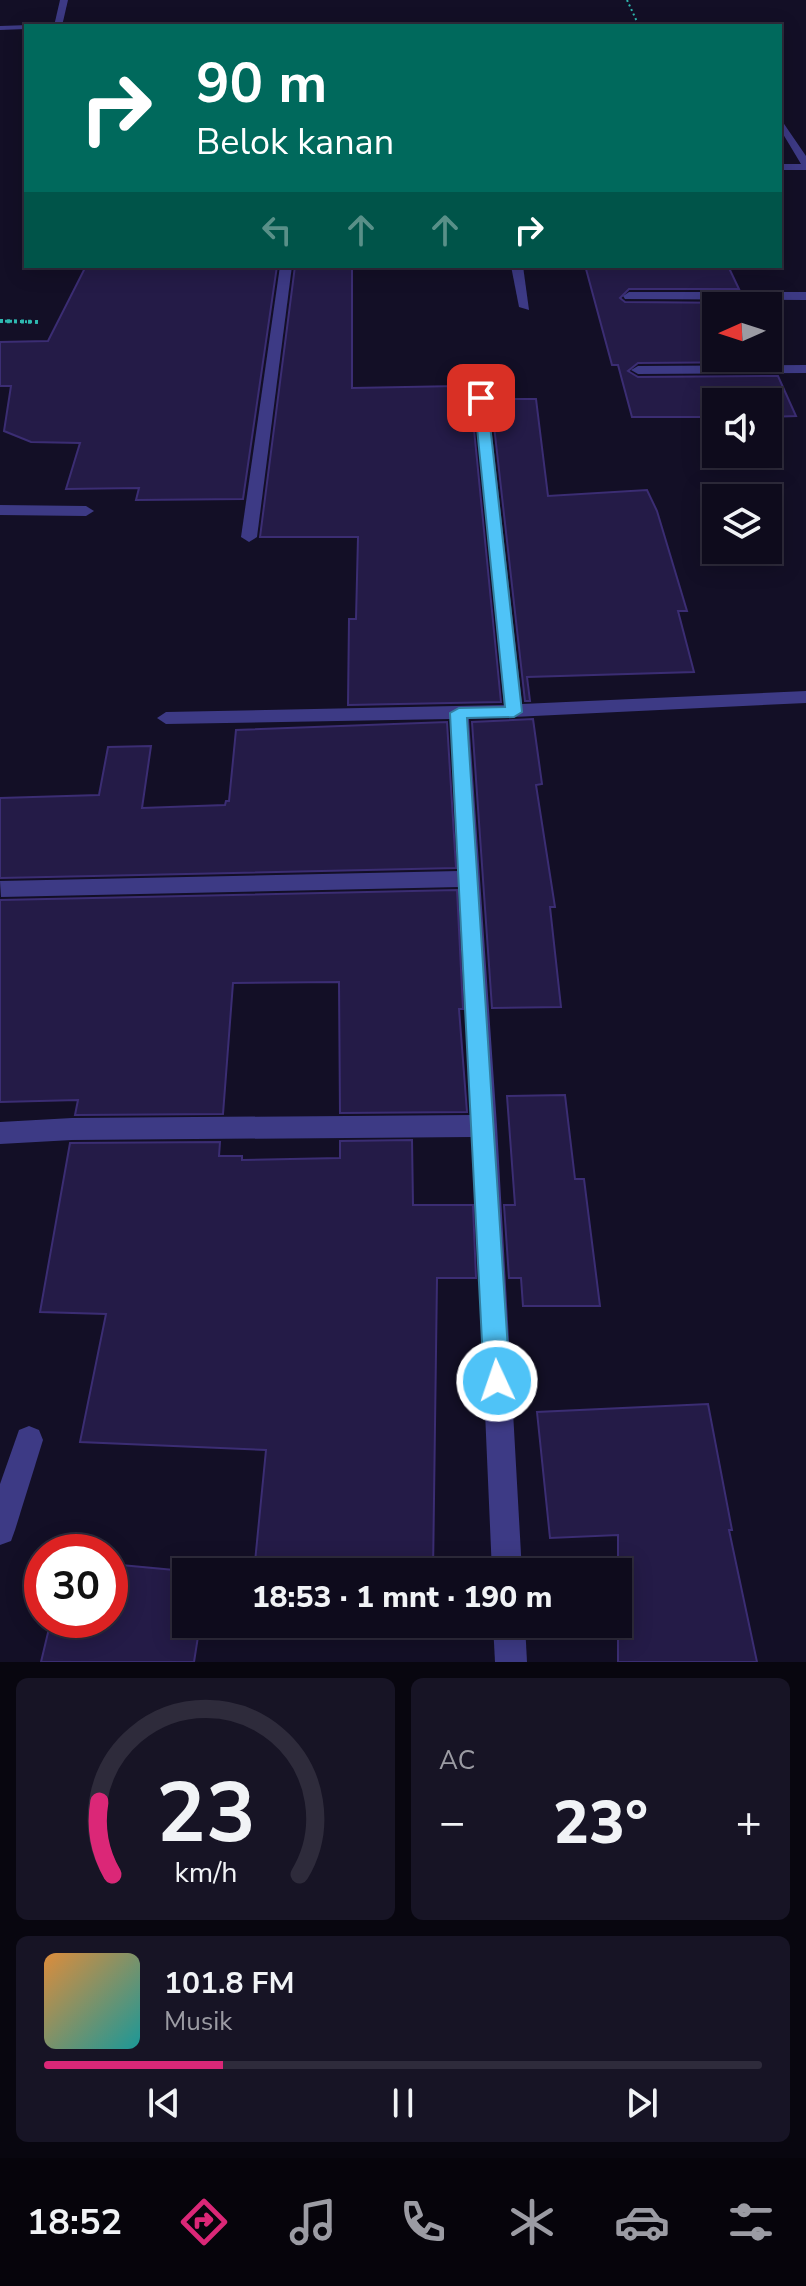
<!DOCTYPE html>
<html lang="id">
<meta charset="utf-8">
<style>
body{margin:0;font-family:"Nunito Sans",sans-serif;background:#171425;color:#f1f3f6;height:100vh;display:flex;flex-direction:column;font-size:30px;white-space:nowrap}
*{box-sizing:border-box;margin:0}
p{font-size:26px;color:#9b9ba3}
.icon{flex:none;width:44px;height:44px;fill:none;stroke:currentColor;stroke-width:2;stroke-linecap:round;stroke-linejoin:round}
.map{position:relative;height:1662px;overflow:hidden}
.panel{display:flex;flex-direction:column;gap:16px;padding:16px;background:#08060f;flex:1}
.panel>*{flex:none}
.guide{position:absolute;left:24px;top:24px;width:758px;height:244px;border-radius:0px;box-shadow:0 4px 20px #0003,0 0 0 2px #2e2b3b;background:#00695c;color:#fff;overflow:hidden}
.needle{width:52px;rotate:267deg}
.buttons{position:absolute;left:702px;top:292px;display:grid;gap:16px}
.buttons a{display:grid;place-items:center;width:80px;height:80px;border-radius:0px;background:#0e0b1c;box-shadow:0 4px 20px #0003,0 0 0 2px #2e2b3b;font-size:40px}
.speed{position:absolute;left:24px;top:1534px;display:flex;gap:16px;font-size:40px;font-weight:700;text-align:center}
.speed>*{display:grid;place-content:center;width:104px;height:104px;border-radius:50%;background:#0e0b1c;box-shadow:0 4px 20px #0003,0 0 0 2px #2e2b3b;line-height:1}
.speed .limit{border:12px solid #d22;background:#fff;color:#111}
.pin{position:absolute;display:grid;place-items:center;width:68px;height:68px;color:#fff;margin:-34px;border-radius:16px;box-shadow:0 4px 12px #0006}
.me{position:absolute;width:88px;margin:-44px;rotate:357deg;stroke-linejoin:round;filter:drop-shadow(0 0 6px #0008)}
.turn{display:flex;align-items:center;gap:28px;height:168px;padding:0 40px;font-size:36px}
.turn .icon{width:104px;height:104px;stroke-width:2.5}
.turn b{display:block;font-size:56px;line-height:68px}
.lanes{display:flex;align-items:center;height:76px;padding:0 40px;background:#0003;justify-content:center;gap:40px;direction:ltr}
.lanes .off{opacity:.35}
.big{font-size:60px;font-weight:800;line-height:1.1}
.panel .tile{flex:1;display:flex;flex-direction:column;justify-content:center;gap:12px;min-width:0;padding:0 28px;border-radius:12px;background:#171425}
.panel .dial{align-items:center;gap:0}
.dial svg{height:208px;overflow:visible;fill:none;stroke:#2e2b3b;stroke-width:7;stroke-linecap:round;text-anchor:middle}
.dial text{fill:#f1f3f6;stroke:none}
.song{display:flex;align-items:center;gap:24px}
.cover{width:96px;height:96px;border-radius:12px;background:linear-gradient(135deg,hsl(30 70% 55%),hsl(180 70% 35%))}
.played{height:8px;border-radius:4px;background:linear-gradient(90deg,#db2777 25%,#2e2b3b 25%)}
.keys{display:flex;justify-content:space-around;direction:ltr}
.heat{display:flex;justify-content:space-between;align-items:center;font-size:44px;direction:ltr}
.panel .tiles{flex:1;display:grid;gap:16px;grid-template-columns:1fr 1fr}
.tile:last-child{grid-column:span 2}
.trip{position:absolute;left:172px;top:1558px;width:460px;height:80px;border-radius:0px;background:#0e0b1c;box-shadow:0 4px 20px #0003,0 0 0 2px #2e2b3b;font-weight:800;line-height:80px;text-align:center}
.tabs{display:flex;height:128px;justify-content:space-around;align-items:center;background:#06040b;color:#9b9ba3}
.tabs .icon{width:56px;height:56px}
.tabs .active{color:#db2777}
.tabs b{font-size:36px;color:#f1f3f6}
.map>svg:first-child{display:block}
.building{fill:#241b47;stroke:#3b2d73;stroke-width:2}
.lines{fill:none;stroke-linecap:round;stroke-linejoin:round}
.path-far2{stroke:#2fb8b0;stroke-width:2;stroke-dasharray:2 3;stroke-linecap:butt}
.path-far1{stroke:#2fb8b0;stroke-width:3;stroke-dasharray:2 3;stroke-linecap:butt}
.path{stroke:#2fb8b0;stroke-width:4;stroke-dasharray:3 4;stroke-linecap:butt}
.minor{fill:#3d3a85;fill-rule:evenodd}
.route{fill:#4fc3f7;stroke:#337fa1;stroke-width:2}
</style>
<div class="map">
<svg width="806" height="1662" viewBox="0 0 806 1662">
<rect width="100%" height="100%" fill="#130f26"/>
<g class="building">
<polygon points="86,266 277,266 243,499 136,500 139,488 66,489 80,443 31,442 4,431 11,386 0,386 0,342 48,341"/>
<polygon points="295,266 352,266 352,388 458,386 460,399 471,399 501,702 348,705 349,619 356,619 358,537 260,537"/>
<polygon points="729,268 739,289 629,289 620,298 625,302 745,303 746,306 716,306 716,358 768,358 768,354 772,362 638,363 628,371 638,377 778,376 796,416 768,417 768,402 716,402 716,417 632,417 618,365 612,365 586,269"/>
<polygon points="491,399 536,399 548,496 647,490 657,511 687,611 678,611 694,672 527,677 530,701 525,701"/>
<polygon points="533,719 542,784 536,785 555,907 550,907 561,1007 492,1008 472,722"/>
<polygon points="447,722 456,868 0,878 0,798 99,795 108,747 151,746 142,808 225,805 226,801 229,801 236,730"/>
<polygon points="457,890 463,1009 459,1009 467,1112 340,1113 339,982 233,983 223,1114 75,1115 78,1100 0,1102 0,900"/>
<polygon points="565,1095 575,1179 584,1179 600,1306 523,1306 521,1278 509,1278 504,1205 515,1205 507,1096"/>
<polygon points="412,1140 413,1205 473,1205 476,1278 437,1278 433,1572 254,1572 266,1450 80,1442 106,1314 40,1312 70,1143 220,1142 219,1156 242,1156 242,1160 340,1158 340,1141"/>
<polygon points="708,1404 732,1530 729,1530 757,1662 618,1662 618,1535 550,1538 537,1412"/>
<polygon points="110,1564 196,1572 186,1572 186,1624 200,1624 194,1662 41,1662 51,1620 110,1620"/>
</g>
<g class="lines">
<polyline class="path-far2" points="627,0 639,26"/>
<polyline class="path-far1" points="0,321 40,322"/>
<polyline class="path" points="0,321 40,322"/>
<g class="minor">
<polygon points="60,0 68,0 62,26 54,26"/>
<polygon points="376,22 379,26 175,26 179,24"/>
<polygon points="29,25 26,29 0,30 0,26"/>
<polygon points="780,118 806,156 806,170 780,170 780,164 801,164 780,129"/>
<polygon points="280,266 292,266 257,537 249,542 241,537"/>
<polygon points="511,266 523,266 529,310 519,307"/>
<polygon points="629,292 806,292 806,300 625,299 623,296"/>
<polygon points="806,365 806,373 638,374 631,370 638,366"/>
<polygon points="481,394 488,398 522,704 806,691 806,703 469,719 497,1126 522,1572 492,1572 473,1137 72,1140 0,1144 0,1122 72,1118 472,1115 460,887 1,897 0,881 459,871 450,719 166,724 157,718 166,712 504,705 474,398"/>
<polygon points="0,505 86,506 94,511 86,516 0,515"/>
<polygon points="29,1426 39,1430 43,1440 15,1530 11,1541 0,1545 0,1484 19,1430"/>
<polygon points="493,1624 525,1624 527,1662 495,1662"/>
</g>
</g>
<polygon class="route" points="481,394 487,398 522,712 514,717 467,718 510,1381 506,1390 497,1394 488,1390 484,1381 450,713 459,708 505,707 474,398"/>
</svg>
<div class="buttons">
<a><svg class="needle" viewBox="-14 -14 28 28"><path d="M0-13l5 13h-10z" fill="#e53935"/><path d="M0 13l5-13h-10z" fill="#9b9ba3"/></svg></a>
<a><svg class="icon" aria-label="sound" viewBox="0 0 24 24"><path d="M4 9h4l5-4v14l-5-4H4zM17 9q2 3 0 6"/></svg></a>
<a><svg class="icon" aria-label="layers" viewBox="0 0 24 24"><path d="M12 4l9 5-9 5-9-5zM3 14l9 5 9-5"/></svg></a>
</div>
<div class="speed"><div class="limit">30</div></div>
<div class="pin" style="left:481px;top:398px;background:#d93025"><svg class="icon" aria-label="arrive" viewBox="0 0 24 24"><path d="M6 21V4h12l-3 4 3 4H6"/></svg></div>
<svg class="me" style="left:497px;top:1381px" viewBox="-20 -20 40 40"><circle r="17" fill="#4fc3f7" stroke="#fff" stroke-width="3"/><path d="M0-11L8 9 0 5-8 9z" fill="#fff"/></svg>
<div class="trip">18:53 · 1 mnt · 190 m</div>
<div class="guide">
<div class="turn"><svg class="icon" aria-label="right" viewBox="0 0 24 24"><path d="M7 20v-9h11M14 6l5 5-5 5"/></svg><div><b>90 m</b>Belok kanan</div></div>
<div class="lanes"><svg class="icon off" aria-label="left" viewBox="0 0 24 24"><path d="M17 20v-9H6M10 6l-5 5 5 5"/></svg><svg class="icon off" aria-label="ahead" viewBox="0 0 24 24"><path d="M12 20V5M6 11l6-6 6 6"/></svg><svg class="icon off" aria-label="ahead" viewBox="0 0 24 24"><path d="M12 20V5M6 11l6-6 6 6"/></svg><svg class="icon" aria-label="right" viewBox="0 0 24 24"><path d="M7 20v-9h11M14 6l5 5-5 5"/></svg></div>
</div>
</div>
<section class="panel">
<div class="tiles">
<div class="tile dial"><svg viewBox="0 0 100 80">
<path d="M14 69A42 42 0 1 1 86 69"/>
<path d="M14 69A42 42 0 0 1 9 41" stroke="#db2777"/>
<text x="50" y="56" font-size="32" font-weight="700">23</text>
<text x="50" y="72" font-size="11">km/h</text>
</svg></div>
<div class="tile"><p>AC</p>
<div class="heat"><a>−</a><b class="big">23°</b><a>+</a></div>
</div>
<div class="tile">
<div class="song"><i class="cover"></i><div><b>101.8 FM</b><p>Musik</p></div></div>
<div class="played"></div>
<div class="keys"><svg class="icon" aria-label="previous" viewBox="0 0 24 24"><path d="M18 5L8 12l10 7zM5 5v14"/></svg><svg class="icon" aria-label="pause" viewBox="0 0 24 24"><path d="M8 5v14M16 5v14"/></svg><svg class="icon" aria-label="next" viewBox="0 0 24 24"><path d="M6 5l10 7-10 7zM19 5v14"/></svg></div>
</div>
</div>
</section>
<nav class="tabs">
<b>18:52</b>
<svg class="icon active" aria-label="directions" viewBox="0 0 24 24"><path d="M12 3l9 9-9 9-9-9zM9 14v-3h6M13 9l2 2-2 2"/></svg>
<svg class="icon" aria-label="music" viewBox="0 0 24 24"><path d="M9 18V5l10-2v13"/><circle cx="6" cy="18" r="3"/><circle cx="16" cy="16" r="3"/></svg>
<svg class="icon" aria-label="phone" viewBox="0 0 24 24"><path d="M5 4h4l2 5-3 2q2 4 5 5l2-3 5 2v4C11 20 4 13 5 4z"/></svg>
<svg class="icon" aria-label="climate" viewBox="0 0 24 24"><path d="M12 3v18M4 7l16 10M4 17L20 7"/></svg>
<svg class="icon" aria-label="car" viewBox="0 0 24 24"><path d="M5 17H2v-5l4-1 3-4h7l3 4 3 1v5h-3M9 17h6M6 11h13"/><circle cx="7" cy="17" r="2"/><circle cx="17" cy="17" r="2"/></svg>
<svg class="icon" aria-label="filters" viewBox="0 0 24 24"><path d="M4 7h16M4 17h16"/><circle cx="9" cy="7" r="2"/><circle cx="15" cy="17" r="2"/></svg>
</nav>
